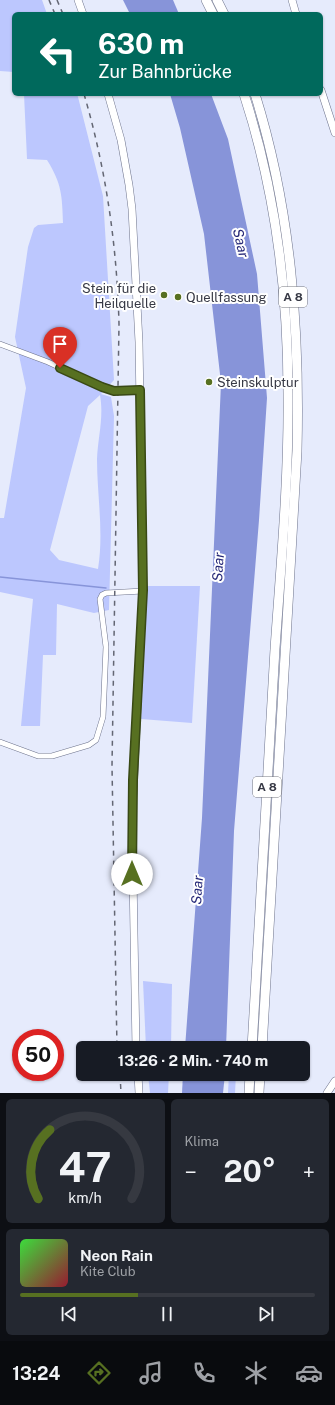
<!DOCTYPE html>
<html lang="de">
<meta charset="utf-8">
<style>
body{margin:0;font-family:"Public Sans",sans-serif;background:#242831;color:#f1f3f6;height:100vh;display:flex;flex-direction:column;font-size:15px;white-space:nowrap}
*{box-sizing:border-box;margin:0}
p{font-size:13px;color:#9ea1a6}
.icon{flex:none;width:22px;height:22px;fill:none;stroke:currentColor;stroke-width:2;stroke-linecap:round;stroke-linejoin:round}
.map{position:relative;height:1093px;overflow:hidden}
.panel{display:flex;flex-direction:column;gap:6px;padding:6px;background:#0d0f14;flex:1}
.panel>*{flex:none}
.hud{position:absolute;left:12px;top:12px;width:311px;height:84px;border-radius:6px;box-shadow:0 1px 3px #0004;background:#00695c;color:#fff;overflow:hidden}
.speed{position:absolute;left:12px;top:1029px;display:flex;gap:8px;font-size:20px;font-weight:700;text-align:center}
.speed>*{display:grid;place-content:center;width:52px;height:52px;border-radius:50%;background:#171b24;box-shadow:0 1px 3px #0004;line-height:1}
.speed .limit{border:6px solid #d22;background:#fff;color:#111}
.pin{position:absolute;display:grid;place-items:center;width:34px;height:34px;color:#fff;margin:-41px -17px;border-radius:50% 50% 50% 0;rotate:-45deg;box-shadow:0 0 4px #0007}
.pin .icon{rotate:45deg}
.me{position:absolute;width:44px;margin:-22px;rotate:0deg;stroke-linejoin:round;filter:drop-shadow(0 0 3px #0008)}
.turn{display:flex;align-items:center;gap:14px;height:84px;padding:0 20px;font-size:18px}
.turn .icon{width:52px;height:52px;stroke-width:2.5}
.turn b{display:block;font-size:28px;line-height:34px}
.big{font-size:30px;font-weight:700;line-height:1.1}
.panel .card{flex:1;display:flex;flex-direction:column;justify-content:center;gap:6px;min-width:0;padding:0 14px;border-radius:6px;background:#242831}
.panel .dial{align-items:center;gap:0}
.dial svg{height:104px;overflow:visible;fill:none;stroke:#363941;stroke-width:7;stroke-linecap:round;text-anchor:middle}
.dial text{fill:#f1f3f6;stroke:none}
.song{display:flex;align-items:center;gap:12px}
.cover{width:48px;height:48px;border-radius:6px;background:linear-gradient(135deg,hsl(120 70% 55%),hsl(350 70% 35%))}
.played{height:4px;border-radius:2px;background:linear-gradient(90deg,#577021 40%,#363941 40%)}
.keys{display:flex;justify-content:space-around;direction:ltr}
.heat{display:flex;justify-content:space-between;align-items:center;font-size:22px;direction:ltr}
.panel .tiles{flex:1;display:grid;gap:6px;grid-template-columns:1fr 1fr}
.card:last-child{grid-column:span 2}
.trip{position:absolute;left:76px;top:1041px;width:234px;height:40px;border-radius:6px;background:#171b24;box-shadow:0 1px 3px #0004;font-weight:700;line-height:40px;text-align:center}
.tab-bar{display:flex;height:64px;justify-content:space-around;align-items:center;background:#090b0e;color:#9ea1a6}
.tab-bar .icon{width:28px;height:28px}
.tab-bar .selected{color:#577021}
.tab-bar b{font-size:18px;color:#f1f3f6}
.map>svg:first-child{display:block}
.green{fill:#bcc7fe;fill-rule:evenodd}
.water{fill:#8794d9}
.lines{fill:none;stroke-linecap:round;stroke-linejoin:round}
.stream{stroke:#8794d9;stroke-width:1.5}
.minor-casing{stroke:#6d738c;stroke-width:6}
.secondary-casing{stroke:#6d738c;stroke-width:8}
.motorway-casing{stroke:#6d738c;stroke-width:10}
.minor{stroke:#fff;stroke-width:5}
.secondary{stroke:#fff;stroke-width:7}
.motorway{stroke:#fff;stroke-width:9}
.rail{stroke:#636673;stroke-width:1.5;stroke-dasharray:5 5;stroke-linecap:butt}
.route-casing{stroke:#394915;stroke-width:10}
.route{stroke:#577021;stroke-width:7}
.poi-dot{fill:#577021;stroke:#fff;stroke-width:1.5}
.labels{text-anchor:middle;stroke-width:4;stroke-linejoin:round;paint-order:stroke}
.shield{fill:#fff;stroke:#73747d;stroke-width:1}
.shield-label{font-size:12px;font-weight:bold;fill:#373945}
.poi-label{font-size:13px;fill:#373945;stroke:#fff;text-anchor:start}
.water-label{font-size:14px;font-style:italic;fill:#262978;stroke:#fff}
</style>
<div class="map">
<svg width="335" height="1093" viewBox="0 0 335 1093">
<rect width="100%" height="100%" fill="#e6ebfc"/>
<g class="green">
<polygon points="0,0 42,0 47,14 14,14 14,72 0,71"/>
<path d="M24 94H77L78 97 103 196 114 380 101 394 111 397 114 416 109 610 94 613 57 604 56 655H43L40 726H21L33 599 0 592V518H4L26 388 15 337 28 247 34 228 38 225 63 223C62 196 62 184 47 160L27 159ZM100 395C104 417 98 437 97 459 97 496 104 532 98 569L59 560 50 550 88 406Z"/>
<polygon points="147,586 200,586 192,723 141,719"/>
<polygon points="143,981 172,984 171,1048 146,1048"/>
<polygon points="148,1074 169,1074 168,1093 150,1093"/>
<polygon points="229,1074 236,1074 235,1093 228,1093"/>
</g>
<g class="water">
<polygon points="123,0 173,0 179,14 130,14"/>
<polygon points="170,94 211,94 228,139 257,274 267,398 259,520 234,831 226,1048 185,1048 202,818 221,383 204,234 180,128"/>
<polygon points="183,1074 225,1074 223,1093 182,1093"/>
</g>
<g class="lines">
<polyline class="stream" points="0,577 106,588"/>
<defs>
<g id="minor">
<polyline points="0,344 48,362 102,387 114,391 140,390"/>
<polyline points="0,742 38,756 52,756 89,745 96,740 103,717 106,647 100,599 102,595 106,593 143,591"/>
</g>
<g id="secondary">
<polyline points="78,0 83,14"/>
<polyline points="292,0 296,14"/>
<polyline points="321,90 335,133"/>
<polyline points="108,94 121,140 129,185 132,209 139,342 143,591 132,818 136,1048"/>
<polyline points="138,1074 139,1093"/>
<polyline points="327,1093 335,1081"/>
</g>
<g id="motorway">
<polyline points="206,0 213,14"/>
<polyline points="217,0 224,14"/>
<path d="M244 94C275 189 288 293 288 393 289 478 281 564 275 649 267 782 260 915 252 1048"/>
<path d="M255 94C291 209 300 330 297 451L262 1048"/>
<polyline points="249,1093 250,1074"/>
<polyline points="259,1093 260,1074"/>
</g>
</defs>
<use href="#minor" class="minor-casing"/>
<use href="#secondary" class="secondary-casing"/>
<use href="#motorway" class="motorway-casing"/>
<use href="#minor" class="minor"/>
<use href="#secondary" class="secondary"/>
<use href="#motorway" class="motorway"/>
<g class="rail">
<polyline points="49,0 55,14"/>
<polyline points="57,0 63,14"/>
<path d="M84 94C106 169 117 246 119 324L112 766 117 1048"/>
<polyline points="120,1074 121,1093"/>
</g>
</g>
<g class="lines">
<defs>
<polyline id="route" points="60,368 102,387 114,391 140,390 143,590 133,780 132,874"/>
</defs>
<use href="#route" class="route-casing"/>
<use href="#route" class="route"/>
</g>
<g class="poi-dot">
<circle cx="164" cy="295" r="4"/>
<circle cx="178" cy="297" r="4"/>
<circle cx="209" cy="382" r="4"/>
</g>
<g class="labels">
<g class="shield">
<rect x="279" y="287" width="28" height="20" rx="3"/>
<rect x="253" y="777" width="28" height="20" rx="3"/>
</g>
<g class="shield-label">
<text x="293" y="301">A 8</text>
<text x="267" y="791">A 8</text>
</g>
<g class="poi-label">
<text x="156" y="293" text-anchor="end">Stein für die<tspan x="156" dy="15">Heilquelle</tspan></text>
<text x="186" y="302">Quellfassung</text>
<text x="217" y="387">Steinskulptur</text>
</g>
<g class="water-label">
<text transform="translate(241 243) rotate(77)" y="5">Saar</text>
<text transform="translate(218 567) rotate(-86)" y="5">Saar</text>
<text transform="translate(197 890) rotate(-86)" y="5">Saar</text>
</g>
</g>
</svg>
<div class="speed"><div class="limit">50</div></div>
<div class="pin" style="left:60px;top:368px;background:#d93025"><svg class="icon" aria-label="arrive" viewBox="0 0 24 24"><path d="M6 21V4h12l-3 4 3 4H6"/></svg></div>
<svg class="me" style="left:132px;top:874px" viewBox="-20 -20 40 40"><circle r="19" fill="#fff"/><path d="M0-13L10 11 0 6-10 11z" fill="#577021"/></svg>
<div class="trip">13:26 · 2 Min. · 740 m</div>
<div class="hud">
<div class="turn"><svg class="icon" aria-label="left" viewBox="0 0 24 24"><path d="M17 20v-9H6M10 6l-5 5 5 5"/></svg><div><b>630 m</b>Zur Bahnbrücke</div></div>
</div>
</div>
<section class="panel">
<div class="tiles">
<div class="card dial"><svg viewBox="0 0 100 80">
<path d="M14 69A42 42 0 1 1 86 69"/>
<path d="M14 69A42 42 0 0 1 23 16" stroke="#577021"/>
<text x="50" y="56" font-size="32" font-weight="700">47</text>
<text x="50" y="72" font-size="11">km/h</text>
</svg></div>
<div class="card"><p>Klima</p>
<div class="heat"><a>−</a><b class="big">20°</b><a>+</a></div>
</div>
<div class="card">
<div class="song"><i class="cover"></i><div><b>Neon Rain</b><p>Kite Club</p></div></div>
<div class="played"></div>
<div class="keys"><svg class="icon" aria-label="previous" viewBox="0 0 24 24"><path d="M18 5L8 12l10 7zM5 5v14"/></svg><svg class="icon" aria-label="pause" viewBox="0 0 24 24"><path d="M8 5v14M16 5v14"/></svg><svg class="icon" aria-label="next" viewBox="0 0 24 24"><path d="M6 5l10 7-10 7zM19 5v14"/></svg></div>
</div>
</div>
</section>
<nav class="tab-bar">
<b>13:24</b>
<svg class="icon selected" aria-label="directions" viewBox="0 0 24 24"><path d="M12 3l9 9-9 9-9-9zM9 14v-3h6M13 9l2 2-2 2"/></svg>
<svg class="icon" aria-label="music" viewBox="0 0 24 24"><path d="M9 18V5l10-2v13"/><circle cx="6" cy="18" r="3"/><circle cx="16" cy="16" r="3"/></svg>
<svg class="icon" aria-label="phone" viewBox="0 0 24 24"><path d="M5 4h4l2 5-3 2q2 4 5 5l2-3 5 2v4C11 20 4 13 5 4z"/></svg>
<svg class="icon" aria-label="climate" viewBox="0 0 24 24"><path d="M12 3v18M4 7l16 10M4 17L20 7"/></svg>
<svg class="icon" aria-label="car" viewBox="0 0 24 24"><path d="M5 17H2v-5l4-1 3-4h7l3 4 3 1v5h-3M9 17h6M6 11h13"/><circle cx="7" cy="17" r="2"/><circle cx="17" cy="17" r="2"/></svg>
</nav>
